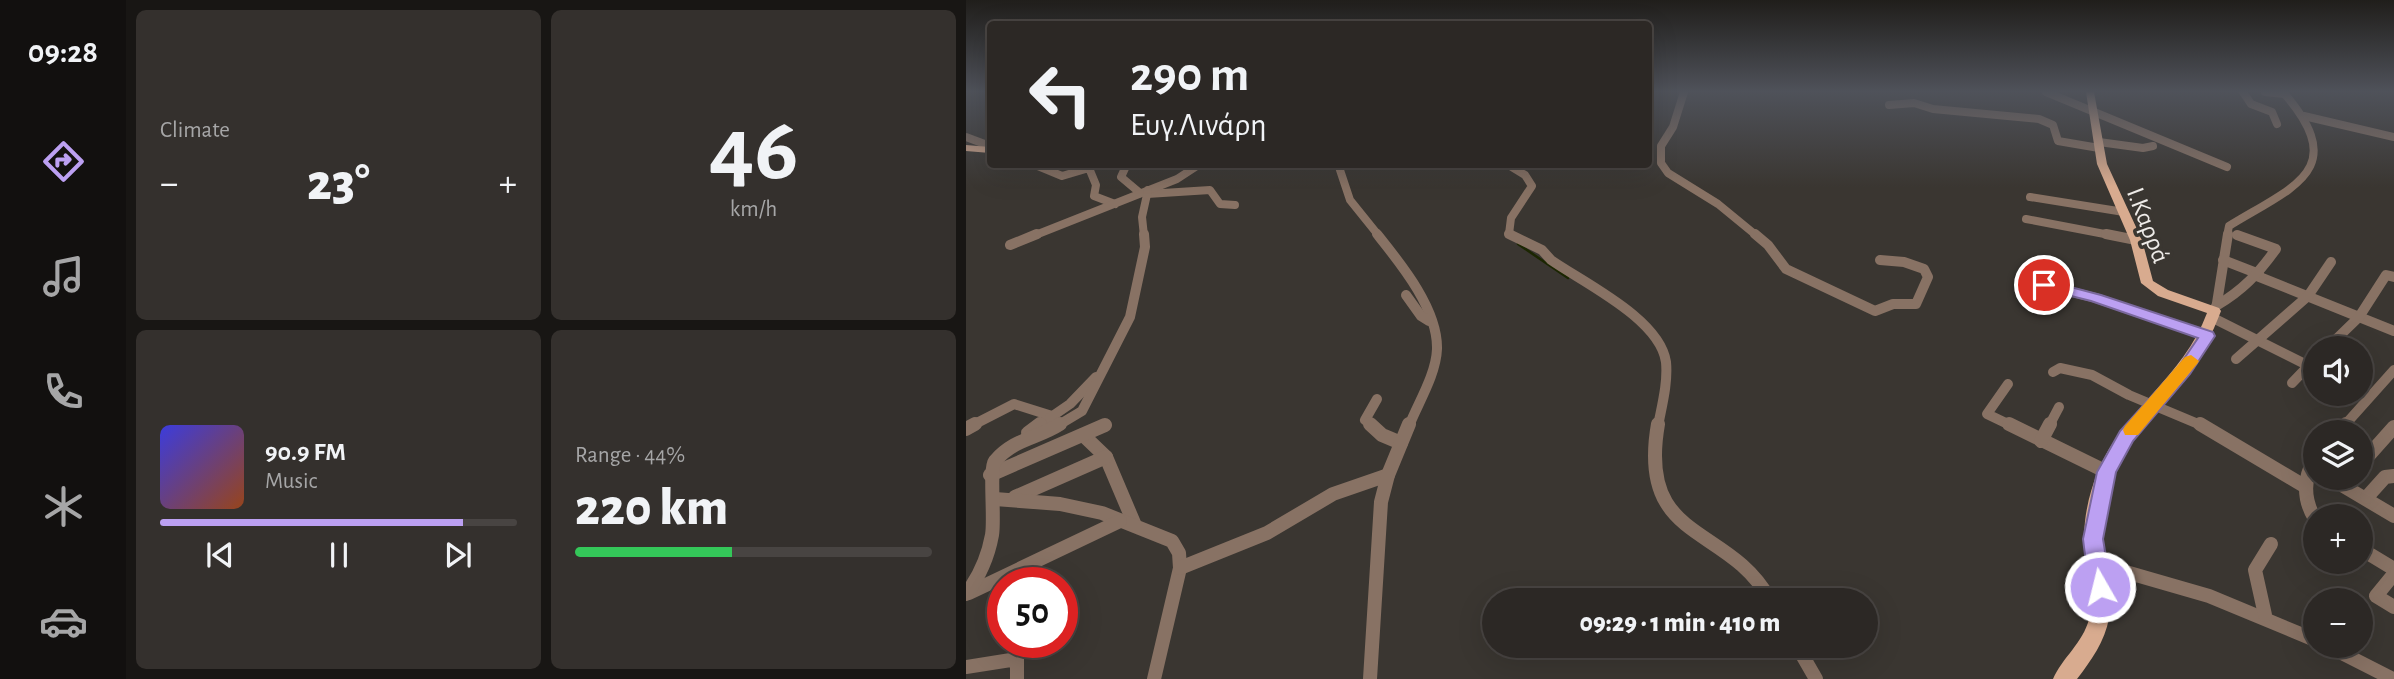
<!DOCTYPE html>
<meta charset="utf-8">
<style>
body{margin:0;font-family:"Alegreya Sans",sans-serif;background:#34302d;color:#f1f3f6;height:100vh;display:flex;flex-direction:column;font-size:26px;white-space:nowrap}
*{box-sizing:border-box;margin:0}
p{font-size:23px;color:#a6a6a7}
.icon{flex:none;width:38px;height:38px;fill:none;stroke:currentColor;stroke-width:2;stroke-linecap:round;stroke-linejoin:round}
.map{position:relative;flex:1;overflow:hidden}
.side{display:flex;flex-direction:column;gap:10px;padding:10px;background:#181614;width:840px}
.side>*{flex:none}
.guide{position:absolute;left:21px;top:21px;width:665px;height:147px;border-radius:7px;box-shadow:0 7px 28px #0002,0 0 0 2px #484442;background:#2c2825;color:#f1f3f6;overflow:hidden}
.fabs{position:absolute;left:1337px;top:336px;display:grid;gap:14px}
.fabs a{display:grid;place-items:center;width:70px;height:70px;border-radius:50%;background:#2c2825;box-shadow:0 7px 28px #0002,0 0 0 2px #484442;font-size:35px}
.speed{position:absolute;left:21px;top:567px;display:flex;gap:14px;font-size:35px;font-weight:700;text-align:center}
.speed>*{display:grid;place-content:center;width:91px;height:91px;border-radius:50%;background:#2c2825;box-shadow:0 7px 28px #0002,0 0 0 2px #484442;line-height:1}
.speed .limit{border:10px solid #d22;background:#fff;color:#111}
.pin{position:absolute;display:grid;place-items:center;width:60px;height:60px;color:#fff;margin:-30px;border:4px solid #fff;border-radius:50%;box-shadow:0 2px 7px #0007}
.me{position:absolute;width:77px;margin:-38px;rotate:352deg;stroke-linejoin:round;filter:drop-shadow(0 0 5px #0008)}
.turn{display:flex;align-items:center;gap:24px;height:147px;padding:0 28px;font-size:32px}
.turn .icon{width:91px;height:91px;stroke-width:2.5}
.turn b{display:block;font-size:49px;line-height:60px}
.big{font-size:52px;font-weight:800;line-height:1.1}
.side .tile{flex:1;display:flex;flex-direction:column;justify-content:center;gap:10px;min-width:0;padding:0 24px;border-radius:10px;background:#34302d}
.side .dial{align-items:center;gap:0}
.dial b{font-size:91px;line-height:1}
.song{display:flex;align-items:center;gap:21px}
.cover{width:84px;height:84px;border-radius:10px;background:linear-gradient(135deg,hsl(240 70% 55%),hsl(20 70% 35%))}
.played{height:7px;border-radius:4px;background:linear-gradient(90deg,#bca0f2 85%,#484442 85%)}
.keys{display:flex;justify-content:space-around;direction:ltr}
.heat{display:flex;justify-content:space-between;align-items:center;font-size:38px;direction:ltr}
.charge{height:10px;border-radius:5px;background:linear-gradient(90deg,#34c759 44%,#484442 0)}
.side .tiles{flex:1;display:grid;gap:10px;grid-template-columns:repeat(2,1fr)}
.trip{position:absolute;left:516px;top:588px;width:396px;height:70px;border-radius:35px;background:#2c2825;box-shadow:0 7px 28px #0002,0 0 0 2px #484442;font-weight:800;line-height:70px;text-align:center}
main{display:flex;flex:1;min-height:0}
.tabs{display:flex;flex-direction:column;width:126px;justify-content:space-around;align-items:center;background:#12100f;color:#a6a6a7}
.tabs .icon{width:49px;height:49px}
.tabs .active{color:#bca0f2}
.tabs b{font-size:32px;color:#f1f3f6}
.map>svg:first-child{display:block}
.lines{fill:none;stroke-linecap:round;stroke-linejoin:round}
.stream{stroke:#1b2601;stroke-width:2.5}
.minor-far2{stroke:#887264;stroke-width:8}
.minor-far1{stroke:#887264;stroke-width:10}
.minor{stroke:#887264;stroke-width:14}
.major{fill:#d8ab8f;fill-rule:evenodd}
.route{fill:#bca0f2;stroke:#7a689d;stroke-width:2}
.slow{fill:#f59e0b}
.labels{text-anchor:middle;stroke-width:7;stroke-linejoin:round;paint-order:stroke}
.street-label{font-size:26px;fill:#eeebe8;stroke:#3a3631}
</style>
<main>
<nav class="tabs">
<b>09:28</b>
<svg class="icon active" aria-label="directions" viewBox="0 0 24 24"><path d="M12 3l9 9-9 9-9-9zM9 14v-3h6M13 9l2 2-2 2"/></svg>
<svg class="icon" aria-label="music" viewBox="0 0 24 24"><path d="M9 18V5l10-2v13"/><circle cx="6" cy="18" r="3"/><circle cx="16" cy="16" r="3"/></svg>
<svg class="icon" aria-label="phone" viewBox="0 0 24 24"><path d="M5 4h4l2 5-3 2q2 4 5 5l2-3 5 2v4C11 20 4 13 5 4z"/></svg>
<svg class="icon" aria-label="climate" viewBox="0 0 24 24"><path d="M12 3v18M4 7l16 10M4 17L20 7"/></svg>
<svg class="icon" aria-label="car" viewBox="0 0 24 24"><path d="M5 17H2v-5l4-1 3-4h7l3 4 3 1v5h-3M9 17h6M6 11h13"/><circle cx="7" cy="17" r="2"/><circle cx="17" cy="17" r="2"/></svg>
</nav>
<section class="side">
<div class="tiles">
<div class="tile"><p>Climate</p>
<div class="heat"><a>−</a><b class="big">23°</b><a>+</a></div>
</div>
<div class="tile dial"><b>46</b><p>km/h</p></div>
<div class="tile">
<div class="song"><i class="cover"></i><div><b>90.9 FM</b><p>Music</p></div></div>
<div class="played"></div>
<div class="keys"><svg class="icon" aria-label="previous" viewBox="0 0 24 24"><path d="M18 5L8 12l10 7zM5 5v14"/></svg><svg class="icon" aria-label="pause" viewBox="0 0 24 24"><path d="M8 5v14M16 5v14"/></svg><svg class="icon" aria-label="next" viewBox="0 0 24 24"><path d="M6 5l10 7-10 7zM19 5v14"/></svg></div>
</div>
<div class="tile"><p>Range · 44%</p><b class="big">220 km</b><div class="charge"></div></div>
</div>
</section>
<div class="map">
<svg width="1428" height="679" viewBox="0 0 1428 679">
<rect width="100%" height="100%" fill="#3a3631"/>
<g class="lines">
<polyline class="stream" points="552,244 602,278"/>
<g class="minor-far2">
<polyline points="718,92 707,127 695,146 695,163 702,173 752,204 791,236"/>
<polyline points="1080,92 1261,167"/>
<polyline points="1277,92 1285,104 1306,112 1311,124"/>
<polyline points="1299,92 1319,94"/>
<polyline points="923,105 948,103 967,109 1073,119 1087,125 1092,141 1133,148"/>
<polyline points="1338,116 1428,137"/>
<polyline points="0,137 24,146"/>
<polyline points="1133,142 1177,148 1187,146"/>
<polyline points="67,164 96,176 123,168 130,185 128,196 149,204"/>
<polyline points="161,164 155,177 174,193"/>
<polyline points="372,164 384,200 413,236"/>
<polyline points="541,164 559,175 566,186 545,218 543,234 547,236"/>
<polyline points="181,194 244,190 254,204 269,205"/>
<polyline points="1064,197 1158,212"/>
<polyline points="1060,219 1149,236"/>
<polyline points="1271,235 1274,236"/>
<polyline points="67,236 211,179 234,164"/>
<polyline points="178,236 176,217 182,190"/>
<path d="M1261 236 1263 226C1328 186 1385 170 1317 92"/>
</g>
<g class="minor-far1">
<path d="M411 234C435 264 472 309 471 349 470 375 452 403 443 426"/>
<path d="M543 234 576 250 585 260C618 283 694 319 700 362 702 383 696 405 692 426"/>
<polyline points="789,234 802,245 820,269 909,311 927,304 950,304 962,277 958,269 938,262 914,260"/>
<polyline points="1140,234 1170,240"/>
<polyline points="44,245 71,234"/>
<polyline points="1257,260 1293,274"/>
<polyline points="1291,276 1428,331"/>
<polyline points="1078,285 1130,298 1241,336"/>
<polyline points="440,295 455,316 463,321"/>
<polyline points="1251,303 1262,234"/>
<path d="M1250 306C1277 290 1292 274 1310 249L1271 235"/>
<polyline points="1247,318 1349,369"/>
<polyline points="1361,348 1393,317 1420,275 1428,277"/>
<polyline points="1270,359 1342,296 1365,262"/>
<polyline points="1087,372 1094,368 1126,375 1163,395 1237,426"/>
<polyline points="1326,383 1349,359"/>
<polyline points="1042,384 1021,414 1046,426"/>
<polyline points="5,426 48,404 86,416"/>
<polyline points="72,426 104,404 130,377"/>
<polyline points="91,426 116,411 164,317 179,247 178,234"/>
<polyline points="136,426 139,425"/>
<polyline points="406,426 399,420 411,399"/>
<polyline points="1083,426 1093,407"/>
<polyline points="1378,426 1428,370"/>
</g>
<g class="minor">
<polyline points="404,424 416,435 435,443"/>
<path d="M692 424C671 544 762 523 804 600"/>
<polyline points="1043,424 1141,472"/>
<polyline points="1234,424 1340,487"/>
<polyline points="0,429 9,424"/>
<polyline points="1373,432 1380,424"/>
<polyline points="62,433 74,424"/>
<polyline points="117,435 140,457 168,523"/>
<polyline points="1075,441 1084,424"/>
<path d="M1349 458C1337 479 1337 499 1349 519"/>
<polyline points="1395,464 1428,427"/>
<polyline points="24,475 139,425"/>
<polyline points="1364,478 1428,516"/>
<polyline points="49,497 140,457"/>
<polyline points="1401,497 1419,477 1428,476"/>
<polyline points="29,499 94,504 136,513 206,541 213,553 214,568 188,679"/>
<polyline points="1395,549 1428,569"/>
<polyline points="1132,564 1243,596 1349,640"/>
<polyline points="214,568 301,533 367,494 422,475"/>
<polyline points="1428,574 1410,596 1428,607"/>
<polyline points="3,593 154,521"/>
<path d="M0 594C13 577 22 557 26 535 29 519 23 469 29 461 49 438 71 439 94 424"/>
<polyline points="1299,615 1289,570 1305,544"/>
<polyline points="831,646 850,679"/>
<polyline points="1362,646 1427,679"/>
<polyline points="0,667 51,659 51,679"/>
<polyline points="404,679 415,502 422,475 443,424"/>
</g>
<g class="major">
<path d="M1120 92H1128L1141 164 1176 240 1187 281 1202 290 1253 308 1255 311C1246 335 1235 356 1219 376 1195 407 1164 433 1149 470 1139 494 1134 523 1137 549 1140 572 1147 595 1143 618 1139 641 1125 661 1111 679H1087C1096 658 1117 643 1123 619 1128 596 1121 573 1119 550 1116 524 1122 496 1132 471 1158 409 1217 378 1241 313L1192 296 1175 283 1164 240 1131 164Z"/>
<polygon points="0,145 24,147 24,153 0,151"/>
</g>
</g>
<linearGradient id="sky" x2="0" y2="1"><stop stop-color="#201e1b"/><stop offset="0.49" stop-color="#4f525a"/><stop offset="1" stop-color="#4f525a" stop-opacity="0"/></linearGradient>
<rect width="1428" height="187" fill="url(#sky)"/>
<polygon class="route" points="1078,280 1135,295 1247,332 1249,336 1224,374 1167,441 1150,472 1137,539 1145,587 1142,594 1134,597 1127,594 1123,587 1117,539 1131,472 1154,431 1213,366 1232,338 1125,301 1073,288 1071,285"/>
<polygon class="slow" points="1225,355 1233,361 1231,364 1172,435 1159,435 1157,430 1159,426 1219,357"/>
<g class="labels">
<g class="street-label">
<text transform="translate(1183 225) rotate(69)" y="9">Ι.Καρρά</text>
</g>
</g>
</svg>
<div class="fabs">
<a><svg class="icon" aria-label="sound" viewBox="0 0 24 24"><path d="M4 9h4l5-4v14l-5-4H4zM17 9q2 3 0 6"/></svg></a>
<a><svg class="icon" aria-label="layers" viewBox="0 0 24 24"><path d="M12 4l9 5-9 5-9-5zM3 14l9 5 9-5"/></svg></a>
<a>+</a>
<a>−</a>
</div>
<div class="speed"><div class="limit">50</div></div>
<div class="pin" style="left:1078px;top:285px;background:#d93025"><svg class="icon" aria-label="arrive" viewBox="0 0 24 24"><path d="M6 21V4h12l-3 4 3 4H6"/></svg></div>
<svg class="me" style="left:1134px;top:587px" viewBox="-20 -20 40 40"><circle r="17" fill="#bca0f2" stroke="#fff" stroke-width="3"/><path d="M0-11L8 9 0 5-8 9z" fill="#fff"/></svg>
<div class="trip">09:29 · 1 min · 410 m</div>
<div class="guide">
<div class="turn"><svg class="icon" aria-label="left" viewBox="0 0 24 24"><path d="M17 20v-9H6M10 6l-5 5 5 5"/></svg><div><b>290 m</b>Ευγ.Λινάρη</div></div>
</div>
</div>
</main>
